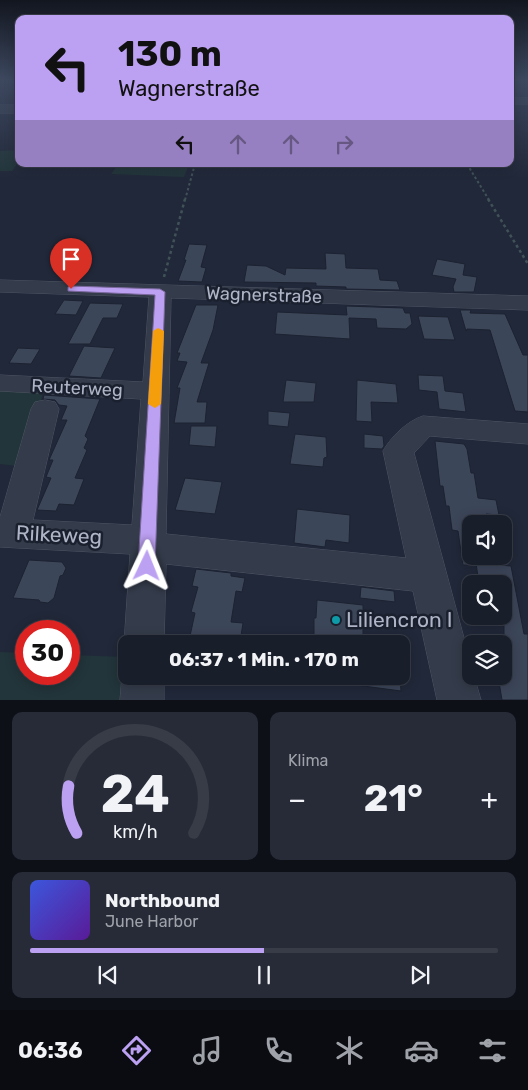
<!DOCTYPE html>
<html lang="de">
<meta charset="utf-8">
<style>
body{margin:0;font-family:Rubik,sans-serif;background:#262b37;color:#f1f3f6;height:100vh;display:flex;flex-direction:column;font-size:19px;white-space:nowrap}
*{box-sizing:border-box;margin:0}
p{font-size:16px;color:#9fa2a9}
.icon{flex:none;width:28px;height:28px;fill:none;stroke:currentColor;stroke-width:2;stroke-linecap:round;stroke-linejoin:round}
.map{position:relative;height:700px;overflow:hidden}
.details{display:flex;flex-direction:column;gap:12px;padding:12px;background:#0e1018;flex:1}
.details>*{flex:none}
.top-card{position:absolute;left:15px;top:15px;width:499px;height:152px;border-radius:10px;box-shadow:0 2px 12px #0003,0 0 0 1px #373c47;background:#bca0f2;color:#111;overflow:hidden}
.fabs{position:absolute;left:462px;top:515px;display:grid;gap:10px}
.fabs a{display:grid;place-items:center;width:50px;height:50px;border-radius:10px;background:#191e2b;box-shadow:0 2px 12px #0003,0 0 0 1px #373c47;font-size:25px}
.speed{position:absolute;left:15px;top:620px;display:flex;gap:10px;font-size:25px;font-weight:700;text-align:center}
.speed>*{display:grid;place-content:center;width:65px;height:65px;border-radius:50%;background:#191e2b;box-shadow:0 2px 12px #0003,0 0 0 1px #373c47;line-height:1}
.speed .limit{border:8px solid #d22;background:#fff;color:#111}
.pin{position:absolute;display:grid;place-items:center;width:42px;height:42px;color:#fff;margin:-51px -21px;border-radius:50% 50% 50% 0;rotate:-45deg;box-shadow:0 0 5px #0007}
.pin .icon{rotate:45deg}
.me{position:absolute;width:55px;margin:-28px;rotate:2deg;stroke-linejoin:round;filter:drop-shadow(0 0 4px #0008)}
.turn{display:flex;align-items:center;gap:18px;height:105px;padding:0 20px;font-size:22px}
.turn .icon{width:65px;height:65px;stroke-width:2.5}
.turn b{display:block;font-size:35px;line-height:42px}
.lanes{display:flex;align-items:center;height:48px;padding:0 20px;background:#0003;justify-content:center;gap:25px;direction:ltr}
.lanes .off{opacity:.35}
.big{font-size:38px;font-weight:700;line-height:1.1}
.details .tile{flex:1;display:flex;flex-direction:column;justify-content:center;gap:8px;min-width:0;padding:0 18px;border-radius:10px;background:#262b37}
.details .dial{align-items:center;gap:0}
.dial svg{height:130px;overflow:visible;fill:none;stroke:#373c47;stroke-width:7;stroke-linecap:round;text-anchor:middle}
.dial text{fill:#f1f3f6;stroke:none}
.song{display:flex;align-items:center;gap:15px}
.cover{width:60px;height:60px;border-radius:8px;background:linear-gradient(135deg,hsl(230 70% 55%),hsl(270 70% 35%))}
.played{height:5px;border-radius:2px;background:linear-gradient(90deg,#bca0f2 50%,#373c47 50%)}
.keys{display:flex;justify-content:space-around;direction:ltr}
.heat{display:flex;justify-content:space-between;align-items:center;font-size:28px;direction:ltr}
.details .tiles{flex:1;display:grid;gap:12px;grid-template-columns:1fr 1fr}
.tile:last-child{grid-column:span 2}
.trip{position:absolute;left:118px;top:635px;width:292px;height:50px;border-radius:10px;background:#191e2b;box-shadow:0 2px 12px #0003,0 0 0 1px #373c47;font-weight:700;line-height:50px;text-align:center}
.dock{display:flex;height:80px;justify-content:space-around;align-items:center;background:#0a0c11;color:#9fa2a9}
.dock .icon{width:35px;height:35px}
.dock .active{color:#bca0f2}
.dock b{font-size:22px;color:#f1f3f6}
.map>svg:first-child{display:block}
.green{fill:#22353a}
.building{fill:#3c4659;stroke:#1c2230}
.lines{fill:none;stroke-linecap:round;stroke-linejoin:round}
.minor-casing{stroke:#4f5564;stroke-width:1}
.path-far1{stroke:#405258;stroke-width:2;stroke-dasharray:2.5 2.5;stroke-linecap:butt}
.path{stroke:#405258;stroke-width:2.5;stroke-dasharray:3 3;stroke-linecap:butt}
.minor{fill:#343b4a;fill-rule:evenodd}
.route{fill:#bca0f2;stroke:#7a689d}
.slow{fill:#f59e0b}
.culture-dot{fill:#0f9aa8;stroke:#1a202e;stroke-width:2}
.labels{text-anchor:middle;stroke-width:5;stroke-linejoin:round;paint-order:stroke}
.street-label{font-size:18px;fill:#afb5c6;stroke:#1a202e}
.near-street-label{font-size:21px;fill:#afb5c6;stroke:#1a202e}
.near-poi-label{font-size:21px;fill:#afb5c6;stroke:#1a202e;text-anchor:start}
</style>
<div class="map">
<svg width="528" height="700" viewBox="0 0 528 700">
<rect width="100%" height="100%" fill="#212839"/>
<g class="green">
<polygon points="19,150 19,161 12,171 0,171 0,151"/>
<polygon points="119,164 189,164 184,177 111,174"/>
<polygon points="0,386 44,388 25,467 0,464"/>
<polygon points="0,652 26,653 26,674 69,674 69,655 126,657 125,700 0,700"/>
</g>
<g class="building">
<polygon points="189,244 207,245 201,267 206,268 202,282 178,281 186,260 184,260"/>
<polygon points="325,253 345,254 346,268 378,269 380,280 397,281 400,290 346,289 346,287 316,286 316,283 244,282 247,265 266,266 285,275 286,268 326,269"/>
<polygon points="437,259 465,264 463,275 477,277 474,292 454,292 453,287 456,279 432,275"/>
<polygon points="64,300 83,301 76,315 55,314"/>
<polygon points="90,303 123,304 117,318 103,318 90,344 68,344"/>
<polygon points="196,305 218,305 213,330 201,363 209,363 197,402 207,402 205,423 174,423 180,388 177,388 187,362 177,361 180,353 177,353"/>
<polygon points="346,306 403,308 405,313 410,313 412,324 406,329 377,328 376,319 349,318 350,339 275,334 277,312 347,315"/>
<polygon points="460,310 471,310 470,313 505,314 523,355 528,355 528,412 515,411 490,330 467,329 466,331"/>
<polygon points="418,316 448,317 455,340 424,339"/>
<polygon points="84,346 115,348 101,378 69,376"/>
<polygon points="18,348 40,349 31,364 9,363"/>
<polygon points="418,375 443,376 445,391 463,393 466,412 439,409 437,392 419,390"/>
<polygon points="286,380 316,383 314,402 283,402"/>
<polygon points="357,380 396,384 398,403 371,402 372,422 356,421"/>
<polygon points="44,395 100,399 85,436 88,439 84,448 87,450 75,478 84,479 74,505 59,504 56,511 37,510 51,478 46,477 53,460 49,460 67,420 61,420 67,406 59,405 55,400 43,399"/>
<polygon points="268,411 290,413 288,427 268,425"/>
<polygon points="191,426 217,426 215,447 189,445"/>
<polygon points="295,434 326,437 327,457 324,458 323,467 290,464"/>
<polygon points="364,434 383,436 384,446 382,449 364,448"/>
<polygon points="435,441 464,444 467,449 471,473 474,473 478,498 496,500 499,515 486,514 488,524 471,524 471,565 463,565 458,531 452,530 449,506 446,506 443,486 440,486"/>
<polygon points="185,478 222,482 215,514 175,510"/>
<polygon points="297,509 350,515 349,543 326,540 325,547 294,543"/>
<polygon points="475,556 496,556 497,565 511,566 524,634 528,634 528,700 502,700 498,676 504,677 504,584 479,584"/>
<polygon points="29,560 62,562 66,568 63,575 60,576 54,598 48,603 40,602 39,600 13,598"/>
<polygon points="196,569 231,573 231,576 245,578 242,592 236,591 231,622 243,623 240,642 227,641 226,644 201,644 203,638 190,636 195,613 191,612 198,587 192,586"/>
<polygon points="361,587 394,591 395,602 360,598"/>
<polygon points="317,600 363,605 363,640 358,639 358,644 314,644 314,618 316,618"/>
<polygon points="357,676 400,676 401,691 356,685"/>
</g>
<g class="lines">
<defs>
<g id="minor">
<rect x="510" y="98" width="18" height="6"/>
<rect x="0" y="105" width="19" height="8"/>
<path d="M0 280 528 296V310L171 298 166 534 406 558 383 451C391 437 407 421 423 416L528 424V444L430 436 414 453 471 664V676H474L481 700H437L413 591 166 564 164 644H126V650L124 644 130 554 0 547V517L31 409 35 402 45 400 55 402 59 409 33 520 132 525 141 399 0 391V375L143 382 149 297 0 292Z"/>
<polygon points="126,665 126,676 164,676 164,700 120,700 122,676"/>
</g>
</defs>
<use href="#minor" class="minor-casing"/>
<g class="path-far1">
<polyline points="467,164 489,200"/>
<polyline points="185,200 195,164"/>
</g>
<g class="path">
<polyline points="488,199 528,264"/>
<polyline points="164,277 185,199"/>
</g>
<use href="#minor" class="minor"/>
</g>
<linearGradient id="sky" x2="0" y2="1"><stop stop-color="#12161f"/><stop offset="0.45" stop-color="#3d485f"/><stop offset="1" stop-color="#3d485f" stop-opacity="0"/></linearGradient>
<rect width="528" height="178" fill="url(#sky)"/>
<polygon class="route" points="71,286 160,289 165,292 155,566 153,571 147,573 141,571 138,566 155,295 68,291 68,287"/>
<polygon class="slow" points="158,328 164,331 161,404 155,408 148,404 153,331"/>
<circle class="culture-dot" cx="336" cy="620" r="5"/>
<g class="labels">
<g class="street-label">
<text transform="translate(264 295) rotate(2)" y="6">Wagnerstraße</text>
<text transform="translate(77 388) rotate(3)" y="6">Reuterweg</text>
</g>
<g class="near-street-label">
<text transform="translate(59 535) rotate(3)" y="7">Rilkeweg</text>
</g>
<g class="near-poi-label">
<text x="346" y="627">Liliencron I</text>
</g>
</g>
</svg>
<div class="fabs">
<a><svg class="icon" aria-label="sound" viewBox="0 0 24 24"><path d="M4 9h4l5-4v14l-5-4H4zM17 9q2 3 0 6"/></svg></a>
<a><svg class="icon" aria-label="search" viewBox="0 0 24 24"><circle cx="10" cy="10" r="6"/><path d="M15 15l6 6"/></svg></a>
<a><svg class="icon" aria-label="layers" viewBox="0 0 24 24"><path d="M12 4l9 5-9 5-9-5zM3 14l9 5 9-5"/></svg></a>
</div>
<div class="speed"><div class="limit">30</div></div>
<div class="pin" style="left:71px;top:289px;background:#d93025"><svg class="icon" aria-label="arrive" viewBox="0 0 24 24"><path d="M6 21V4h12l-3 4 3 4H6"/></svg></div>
<svg class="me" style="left:147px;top:566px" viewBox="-20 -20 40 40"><path d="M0-17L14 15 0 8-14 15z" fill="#bca0f2" stroke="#fff" stroke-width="4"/></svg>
<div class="trip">06:37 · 1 Min. · 170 m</div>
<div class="top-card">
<div class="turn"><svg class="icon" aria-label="left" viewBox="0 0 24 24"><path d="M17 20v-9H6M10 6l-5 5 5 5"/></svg><div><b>130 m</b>Wagnerstraße</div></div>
<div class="lanes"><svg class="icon" aria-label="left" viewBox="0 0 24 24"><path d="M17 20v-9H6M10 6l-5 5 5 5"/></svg><svg class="icon off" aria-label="ahead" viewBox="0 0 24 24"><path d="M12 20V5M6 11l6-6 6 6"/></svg><svg class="icon off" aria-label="ahead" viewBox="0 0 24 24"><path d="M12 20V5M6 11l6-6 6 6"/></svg><svg class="icon off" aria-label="right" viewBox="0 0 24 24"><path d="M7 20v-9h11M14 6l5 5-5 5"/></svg></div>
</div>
</div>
<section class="details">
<div class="tiles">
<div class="tile dial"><svg viewBox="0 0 100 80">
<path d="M14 69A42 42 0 1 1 86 69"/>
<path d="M14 69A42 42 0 0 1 9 40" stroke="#bca0f2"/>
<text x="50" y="56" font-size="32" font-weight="700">24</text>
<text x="50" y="72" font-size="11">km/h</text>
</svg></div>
<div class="tile"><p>Klima</p>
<div class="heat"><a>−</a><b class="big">21°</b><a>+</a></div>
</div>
<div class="tile">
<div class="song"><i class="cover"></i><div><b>Northbound</b><p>June Harbor</p></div></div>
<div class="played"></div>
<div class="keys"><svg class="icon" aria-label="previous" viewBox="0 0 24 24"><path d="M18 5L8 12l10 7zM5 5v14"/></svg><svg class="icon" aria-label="pause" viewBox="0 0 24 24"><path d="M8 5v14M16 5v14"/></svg><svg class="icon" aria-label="next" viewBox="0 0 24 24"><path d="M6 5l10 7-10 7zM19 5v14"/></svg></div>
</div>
</div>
</section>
<nav class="dock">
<b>06:36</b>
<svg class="icon active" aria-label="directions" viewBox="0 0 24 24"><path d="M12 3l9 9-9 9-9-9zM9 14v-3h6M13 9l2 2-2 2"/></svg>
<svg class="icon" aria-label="music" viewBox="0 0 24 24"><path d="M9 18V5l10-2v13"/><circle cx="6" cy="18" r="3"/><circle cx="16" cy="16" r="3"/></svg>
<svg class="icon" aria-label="phone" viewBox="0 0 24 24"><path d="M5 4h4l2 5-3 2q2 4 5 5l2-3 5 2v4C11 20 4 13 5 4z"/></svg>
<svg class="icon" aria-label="climate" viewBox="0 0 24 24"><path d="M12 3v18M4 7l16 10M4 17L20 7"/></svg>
<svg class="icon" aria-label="car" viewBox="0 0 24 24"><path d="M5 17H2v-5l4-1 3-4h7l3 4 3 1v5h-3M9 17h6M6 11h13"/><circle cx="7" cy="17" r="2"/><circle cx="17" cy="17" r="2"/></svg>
<svg class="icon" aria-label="filters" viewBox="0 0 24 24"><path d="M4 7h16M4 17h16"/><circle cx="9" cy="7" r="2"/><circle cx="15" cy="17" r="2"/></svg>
</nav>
